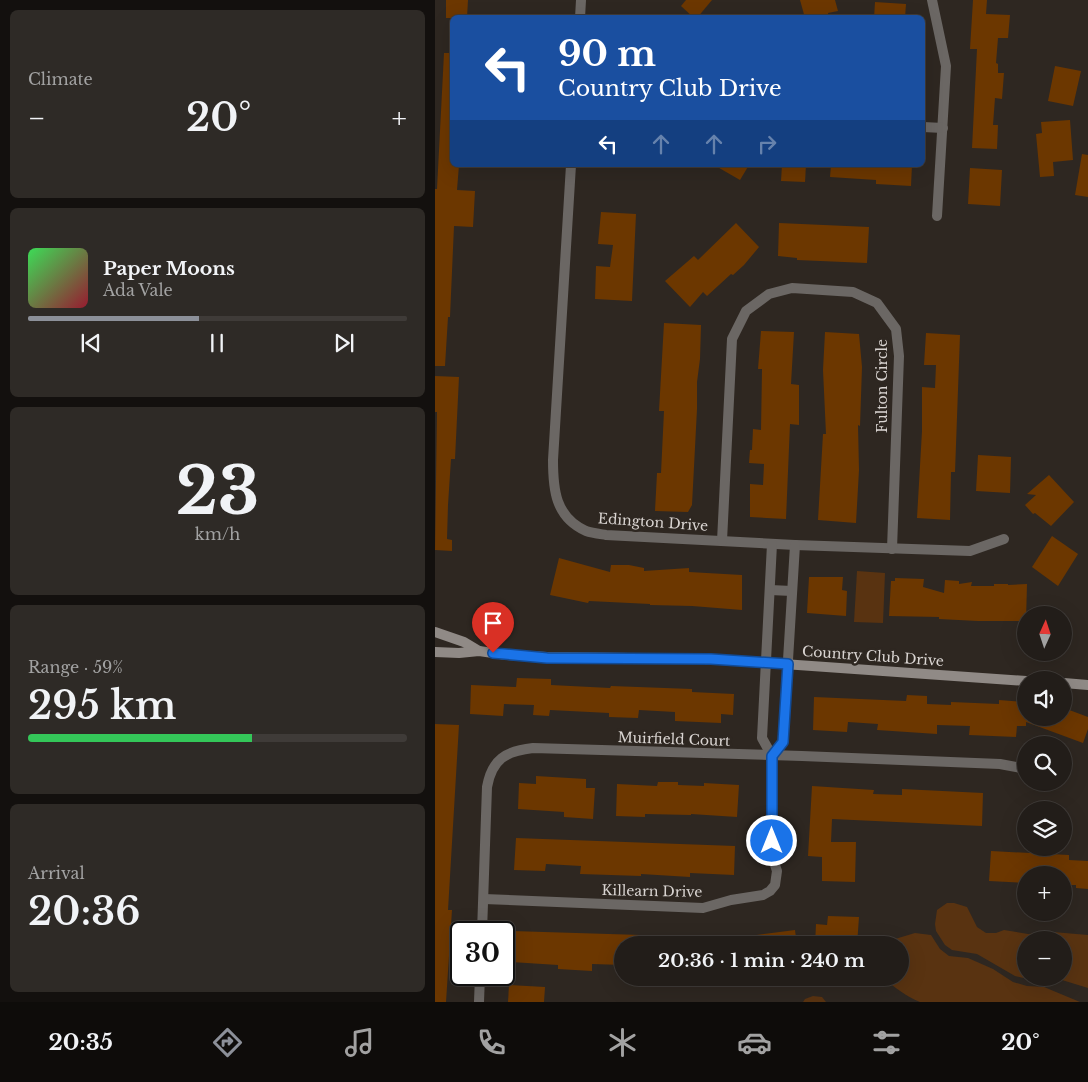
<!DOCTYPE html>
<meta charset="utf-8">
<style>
body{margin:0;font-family:"Libre Baskerville",serif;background:#2e2a26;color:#f1f3f6;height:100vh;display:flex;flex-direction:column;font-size:19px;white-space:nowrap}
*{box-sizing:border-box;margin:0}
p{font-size:16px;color:#a2a2a2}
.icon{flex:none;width:28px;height:28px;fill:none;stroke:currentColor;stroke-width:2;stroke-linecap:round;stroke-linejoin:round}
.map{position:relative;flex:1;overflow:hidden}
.side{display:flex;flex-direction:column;gap:10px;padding:10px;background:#13100e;width:435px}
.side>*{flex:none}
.top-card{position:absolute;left:15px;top:15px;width:475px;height:152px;border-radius:8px;box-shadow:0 5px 20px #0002,0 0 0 1px #3f3b38;background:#1a4fa0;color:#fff;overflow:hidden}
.needle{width:32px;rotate:3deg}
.buttons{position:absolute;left:582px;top:606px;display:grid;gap:10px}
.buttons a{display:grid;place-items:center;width:55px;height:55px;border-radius:50%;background:#221d19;box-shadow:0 5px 20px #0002,0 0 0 1px #3f3b38;font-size:25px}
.speed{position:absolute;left:15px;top:921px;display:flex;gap:10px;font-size:25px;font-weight:700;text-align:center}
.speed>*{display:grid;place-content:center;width:65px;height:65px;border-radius:50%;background:#221d19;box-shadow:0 5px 20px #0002,0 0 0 1px #3f3b38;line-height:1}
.speed .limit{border:2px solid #111;border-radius:8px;background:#fff;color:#111}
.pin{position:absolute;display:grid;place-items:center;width:42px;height:42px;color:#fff;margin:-51px -21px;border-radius:50% 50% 50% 0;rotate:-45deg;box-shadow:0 0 5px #0007}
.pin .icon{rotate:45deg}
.me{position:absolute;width:55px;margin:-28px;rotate:0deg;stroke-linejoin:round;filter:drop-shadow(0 0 4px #0008)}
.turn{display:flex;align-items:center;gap:18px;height:105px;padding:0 25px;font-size:22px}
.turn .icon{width:65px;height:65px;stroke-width:2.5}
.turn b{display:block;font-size:35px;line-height:42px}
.lanes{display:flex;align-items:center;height:48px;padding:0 25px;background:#0003;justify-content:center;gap:25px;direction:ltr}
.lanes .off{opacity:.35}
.big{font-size:38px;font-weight:600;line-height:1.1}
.side .card{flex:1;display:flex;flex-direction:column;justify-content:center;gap:8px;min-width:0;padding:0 18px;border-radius:8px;background:#2e2a26}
.side .dial{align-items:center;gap:0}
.dial b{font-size:65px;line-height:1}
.song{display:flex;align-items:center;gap:15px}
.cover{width:60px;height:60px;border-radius:8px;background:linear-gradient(135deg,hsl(130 70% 55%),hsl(350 70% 35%))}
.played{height:5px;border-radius:2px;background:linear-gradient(90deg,#8c9099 45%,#3f3b38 45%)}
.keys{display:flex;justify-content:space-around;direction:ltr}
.heat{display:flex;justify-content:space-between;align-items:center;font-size:28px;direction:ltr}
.charge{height:8px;border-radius:4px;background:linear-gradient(90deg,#34c759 59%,#3f3b38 0)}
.trip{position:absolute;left:179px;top:936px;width:295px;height:50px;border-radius:25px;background:#221d19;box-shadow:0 5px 20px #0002,0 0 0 1px #3f3b38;font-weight:600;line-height:50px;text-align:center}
.tab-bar{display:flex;height:80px;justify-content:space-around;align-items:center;background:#0e0c0a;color:#a2a2a2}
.tab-bar .icon{width:35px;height:35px}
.tab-bar .current{color:#8c9099}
.tab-bar b{font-size:22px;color:#f1f3f6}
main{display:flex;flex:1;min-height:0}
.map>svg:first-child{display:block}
.green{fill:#593311;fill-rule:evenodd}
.building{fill:#6c3700}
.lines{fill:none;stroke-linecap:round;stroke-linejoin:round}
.street{stroke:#6b6764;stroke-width:10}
.secondary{stroke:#908a86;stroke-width:10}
.route-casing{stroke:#114b97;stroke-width:12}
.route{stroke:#1a73e8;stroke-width:9}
.labels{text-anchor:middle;stroke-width:5;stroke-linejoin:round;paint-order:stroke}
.street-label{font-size:14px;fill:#d9d4d1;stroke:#2e2721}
</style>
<main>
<section class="side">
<div class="card"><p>Climate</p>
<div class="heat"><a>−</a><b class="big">20°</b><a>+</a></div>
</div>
<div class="card">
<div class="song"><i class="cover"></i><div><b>Paper Moons</b><p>Ada Vale</p></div></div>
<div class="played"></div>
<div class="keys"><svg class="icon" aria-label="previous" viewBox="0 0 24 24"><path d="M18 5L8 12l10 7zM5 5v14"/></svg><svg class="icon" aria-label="pause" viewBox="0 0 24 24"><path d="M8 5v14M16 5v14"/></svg><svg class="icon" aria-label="next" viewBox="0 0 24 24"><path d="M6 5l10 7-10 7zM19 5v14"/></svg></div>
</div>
<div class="card dial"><b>23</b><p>km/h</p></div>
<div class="card"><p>Range · 59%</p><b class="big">295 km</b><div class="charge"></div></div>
<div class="card"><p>Arrival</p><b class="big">20:36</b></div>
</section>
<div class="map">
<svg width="653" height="1002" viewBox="0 0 653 1002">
<rect width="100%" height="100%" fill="#2e2721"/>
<g class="green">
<polygon points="422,571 450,573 448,623 419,622"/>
<path d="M512 903H519L532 907 542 927 551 933H561L569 930 593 934 618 932 653 935V988L627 980 611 981 593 979 580 976 542 954 517 950 510 945 501 931 500 924 502 910ZM591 940H629V978H591Z"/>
<path d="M480 933 496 935 505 949 514 956 533 958 558 969 578 982 592 986 609 987 645 1002H485C471 996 460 988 449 978H465V945H453L460 939Z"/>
<polygon points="378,996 387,997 391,1002 368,1002 370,999"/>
</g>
<g class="building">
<polygon points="11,0 33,0 32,18 11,18"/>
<polygon points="251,0 277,0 262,18 259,18 246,6"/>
<polygon points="365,0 400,0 403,11 393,13 394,18 370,18"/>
<polygon points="538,0 552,0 551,14 575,15 573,38 563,38 561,63 563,64 563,73 569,73 567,99 560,98 558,125 563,125 562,149 537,148 542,49 535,49"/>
<polygon points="440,2 471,4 470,18 439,18"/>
<polygon points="9,53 18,53 18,165 24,165 22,190 40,191 38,227 19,226 15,317 13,317 10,366 0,366 0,189 2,189"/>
<polygon points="620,66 646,71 638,106 613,101"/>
<polygon points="635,120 638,160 618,162 619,176 605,177 601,134 607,133 606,122"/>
<polygon points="647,154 653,155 653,197 640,195"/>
<polygon points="279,165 314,165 305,180"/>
<polygon points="347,165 371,165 370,182 346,181"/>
<polygon points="396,165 477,165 476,186 441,184 441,180 395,177"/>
<polygon points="535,168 567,170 565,206 533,204"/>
<polygon points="166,212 201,214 197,301 160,299 161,266 175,267 178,245 163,244"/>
<polygon points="301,223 324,247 309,265 298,275 296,274 272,296 268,292 255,307 230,281 259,256 263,260"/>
<polygon points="344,223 434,227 432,263 362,260 362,258 343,256"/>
<polygon points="229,323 266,325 265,359 262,382 262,409 257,505 253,512 220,511 222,473 226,473 229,411 224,411"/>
<polygon points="326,331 359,332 356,384 364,385 364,425 355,424 351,519 315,517 315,484 328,485 329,464 314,463 315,450 317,450 318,429 326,430 327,369 323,369"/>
<polygon points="390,332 424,334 427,367 425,426 423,425 424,470 421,523 383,520 388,434 391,434 388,370"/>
<polygon points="491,333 525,335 520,472 516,472 515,520 482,518 487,431 487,387 500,388 501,365 489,365"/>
<polygon points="0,376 24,377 20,459 16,459 13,505 12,539 17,540 17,551 0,550 2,412 0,412"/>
<polygon points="543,455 576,457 575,493 541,491"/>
<polygon points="614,475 639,502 616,526 600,513 598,514 590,505 601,495 592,494"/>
<polygon points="617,536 643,554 623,586 597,567"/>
<polygon points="124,558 175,572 176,565 194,565 209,568 209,571 254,568 254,572 307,575 307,610 257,606 215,605 215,604 154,601 153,603 115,595"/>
<polygon points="374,577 408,577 407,590 412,591 411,616 372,613"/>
<polygon points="460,578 489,579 488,587 509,593 510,580 524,581 524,584 537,582 536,586 559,586 559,584 573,584 573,585 592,584 591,621 543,621 504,619 504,617 454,616 456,581 460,581"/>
<polygon points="82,678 116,679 116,685 175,688 176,686 257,689 257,692 299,694 298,715 286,714 286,723 240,721 240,712 204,710 203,718 174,717 174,713 115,710 114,716 98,715 99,705 69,704 68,716 35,714 36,685 81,687"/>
<polygon points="472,695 492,696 492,704 516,705 516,702 564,704 564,700 591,702 591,718 629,718 629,708 653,717 653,729 648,743 591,722 591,726 582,726 581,737 534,735 535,726 502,725 502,734 442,730 443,724 413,722 412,732 378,730 379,697 471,701"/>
<polygon points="0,724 24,725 13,910 17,910 11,1002 0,1002"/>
<polygon points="101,776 151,779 151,788 160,788 158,819 129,817 129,812 83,809 84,783 101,784"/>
<polygon points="223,782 243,782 243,785 269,786 269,783 304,785 302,817 256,814 256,815 210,814 210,817 181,816 182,784 222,786"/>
<polygon points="377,786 439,790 438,794 467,795 467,789 548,793 547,826 397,819 396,842 421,842 420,882 387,881 387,857 373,856"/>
<polygon points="81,838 300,846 299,875 255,873 255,877 206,874 206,876 145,874 146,866 111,864 110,871 79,870"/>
<polygon points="556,851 634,855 634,860 653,861 653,889 641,888 641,885 629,885 629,875 591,875 591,883 554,881"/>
<polygon points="393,916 424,917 422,945 380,945 381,924 392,925"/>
<polygon points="360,930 362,945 299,945 299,938"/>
<polygon points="77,931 206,935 205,945 188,945 188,965 157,964 157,971 123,969 123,965 76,962"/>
<polygon points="74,985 110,987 109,1002 73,1002"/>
</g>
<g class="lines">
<g class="street">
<polyline points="497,0 511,66 502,216"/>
<polyline points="145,18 146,0"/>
<polyline points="488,127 508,128"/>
<path d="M136 165 118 460C118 489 120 517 151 531 157 533 165 534 171 535L360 545 535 551 569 539"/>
<polyline points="287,541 297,339 311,311 334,294 357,288 418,292 442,303 461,329 464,356 457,549"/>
<polyline points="335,590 357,591"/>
<polyline points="337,756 348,742 360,545"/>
<polyline points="49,899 268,908 296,900 328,895 335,891 340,885 342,871 338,859 337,841 337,756 327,738 337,544"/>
<path d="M47 932 52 787C57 759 71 751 98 748L367 756 565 764 591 769"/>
<polyline points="44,1002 45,975"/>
</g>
<g class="secondary">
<polyline points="0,632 29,642 44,651"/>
<polyline points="0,652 24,653 44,651 72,655 112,657 276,659 591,681"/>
<polyline points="629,683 653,685"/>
</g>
</g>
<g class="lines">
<defs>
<polyline id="route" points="58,653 112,658 276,659 353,664 348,742 337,756 337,841"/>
</defs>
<use href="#route" class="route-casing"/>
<use href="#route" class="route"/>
</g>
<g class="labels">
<g class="street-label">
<text transform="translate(447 386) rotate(-90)" y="5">Fulton Circle</text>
<text transform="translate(218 522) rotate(4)" y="5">Edington Drive</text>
<text transform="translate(438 656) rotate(4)" y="5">Country Club Drive</text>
<text transform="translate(239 739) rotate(2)" y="5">Muirfield Court</text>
<text transform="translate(217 891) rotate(1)" y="5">Killearn Drive</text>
</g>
</g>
</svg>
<div class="buttons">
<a><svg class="needle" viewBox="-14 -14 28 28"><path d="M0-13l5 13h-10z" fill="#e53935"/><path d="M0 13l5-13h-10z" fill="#a2a2a2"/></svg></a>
<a><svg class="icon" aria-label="sound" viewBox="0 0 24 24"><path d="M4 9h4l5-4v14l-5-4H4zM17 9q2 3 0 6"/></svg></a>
<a><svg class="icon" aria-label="search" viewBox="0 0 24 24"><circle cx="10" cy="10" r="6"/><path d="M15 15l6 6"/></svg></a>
<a><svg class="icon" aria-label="layers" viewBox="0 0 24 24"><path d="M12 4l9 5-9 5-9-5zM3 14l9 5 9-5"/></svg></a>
<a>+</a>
<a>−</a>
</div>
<div class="speed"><div class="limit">30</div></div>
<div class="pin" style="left:58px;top:653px;background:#d93025"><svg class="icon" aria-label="arrive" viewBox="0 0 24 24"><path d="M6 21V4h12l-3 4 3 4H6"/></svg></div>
<svg class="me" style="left:337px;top:841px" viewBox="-20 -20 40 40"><circle r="17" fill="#1a73e8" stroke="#fff" stroke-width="3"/><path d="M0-11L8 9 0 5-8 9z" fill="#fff"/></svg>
<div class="trip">20:36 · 1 min · 240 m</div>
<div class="top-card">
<div class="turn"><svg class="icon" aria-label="left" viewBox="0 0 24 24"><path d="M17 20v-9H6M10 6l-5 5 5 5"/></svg><div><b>90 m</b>Country Club Drive</div></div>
<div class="lanes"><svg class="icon" aria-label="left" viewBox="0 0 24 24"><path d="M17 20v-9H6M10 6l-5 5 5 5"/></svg><svg class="icon off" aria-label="ahead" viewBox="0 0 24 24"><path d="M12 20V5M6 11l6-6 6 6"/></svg><svg class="icon off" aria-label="ahead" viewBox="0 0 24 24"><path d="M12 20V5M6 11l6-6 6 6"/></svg><svg class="icon off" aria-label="right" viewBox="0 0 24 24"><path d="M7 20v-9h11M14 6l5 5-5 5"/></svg></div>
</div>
</div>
</main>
<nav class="tab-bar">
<b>20:35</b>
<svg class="icon current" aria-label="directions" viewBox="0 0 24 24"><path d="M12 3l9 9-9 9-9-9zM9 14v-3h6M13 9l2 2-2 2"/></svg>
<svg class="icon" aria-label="music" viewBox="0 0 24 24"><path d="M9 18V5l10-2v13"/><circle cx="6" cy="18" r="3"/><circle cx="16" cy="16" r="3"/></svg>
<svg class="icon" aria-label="phone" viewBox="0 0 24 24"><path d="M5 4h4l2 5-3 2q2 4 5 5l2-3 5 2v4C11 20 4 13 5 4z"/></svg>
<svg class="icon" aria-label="climate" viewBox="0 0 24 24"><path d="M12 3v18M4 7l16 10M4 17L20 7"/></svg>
<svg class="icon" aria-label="car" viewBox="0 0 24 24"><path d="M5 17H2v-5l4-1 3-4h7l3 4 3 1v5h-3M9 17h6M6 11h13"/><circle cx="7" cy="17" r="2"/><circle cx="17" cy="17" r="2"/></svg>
<svg class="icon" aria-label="filters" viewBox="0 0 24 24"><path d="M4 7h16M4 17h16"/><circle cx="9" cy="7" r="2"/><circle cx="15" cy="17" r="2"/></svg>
<b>20°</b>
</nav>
